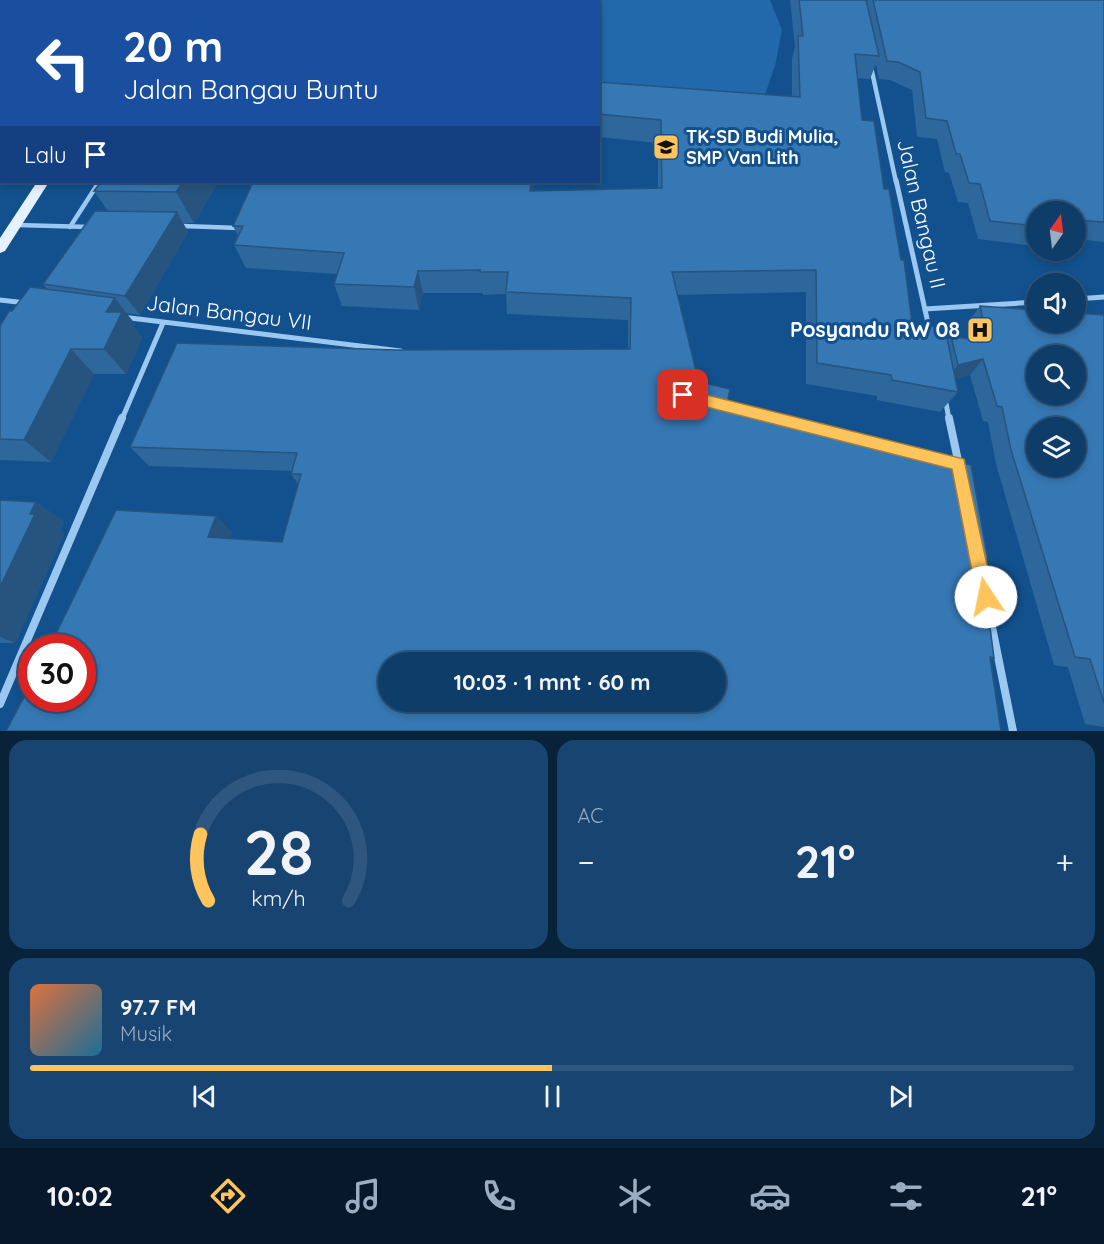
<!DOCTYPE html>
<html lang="id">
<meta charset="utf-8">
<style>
body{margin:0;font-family:Quicksand,sans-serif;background:#174470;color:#f1f3f6;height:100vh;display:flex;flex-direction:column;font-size:22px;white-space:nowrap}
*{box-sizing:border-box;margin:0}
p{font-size:20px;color:#9baec1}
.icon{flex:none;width:33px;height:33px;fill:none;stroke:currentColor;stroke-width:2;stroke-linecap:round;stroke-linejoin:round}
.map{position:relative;height:731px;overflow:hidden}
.sheet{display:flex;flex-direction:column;gap:9px;padding:9px;background:#08223a;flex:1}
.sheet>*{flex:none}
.banner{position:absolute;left:0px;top:0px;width:600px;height:183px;box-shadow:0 3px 9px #0003,0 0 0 2px #2e567e;background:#1a4fa0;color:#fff;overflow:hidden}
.needle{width:39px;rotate:14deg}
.controls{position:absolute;left:1026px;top:201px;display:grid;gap:12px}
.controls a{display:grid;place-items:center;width:60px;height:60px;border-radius:50%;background:#0e3d6a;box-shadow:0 3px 9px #0003,0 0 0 2px #2e567e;font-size:30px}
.speed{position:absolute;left:18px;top:634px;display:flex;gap:12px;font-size:30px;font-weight:700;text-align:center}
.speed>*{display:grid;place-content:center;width:78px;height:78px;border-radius:50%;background:#0e3d6a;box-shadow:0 3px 9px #0003,0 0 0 2px #2e567e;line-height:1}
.speed .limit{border:9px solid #d22;background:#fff;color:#111}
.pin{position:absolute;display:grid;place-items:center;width:51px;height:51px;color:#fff;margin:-26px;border-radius:12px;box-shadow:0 3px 9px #0006}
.me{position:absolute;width:66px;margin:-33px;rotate:349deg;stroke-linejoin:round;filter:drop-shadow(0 0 4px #0008)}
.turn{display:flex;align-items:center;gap:21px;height:126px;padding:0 24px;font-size:27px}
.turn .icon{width:78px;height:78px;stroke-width:2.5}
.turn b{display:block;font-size:42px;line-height:51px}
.then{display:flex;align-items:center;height:57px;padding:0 24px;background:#0003;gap:12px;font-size:22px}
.big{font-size:45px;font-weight:700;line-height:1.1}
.sheet .widget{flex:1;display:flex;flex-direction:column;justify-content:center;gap:9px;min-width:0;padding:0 21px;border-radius:18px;background:#174470}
.sheet .dial{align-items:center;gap:0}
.dial svg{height:156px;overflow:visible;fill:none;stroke:#2e567e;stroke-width:7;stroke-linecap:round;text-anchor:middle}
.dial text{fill:#f1f3f6;stroke:none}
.song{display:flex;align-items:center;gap:18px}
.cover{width:72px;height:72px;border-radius:9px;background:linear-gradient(135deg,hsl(20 70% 55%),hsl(200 70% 35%))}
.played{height:6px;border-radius:3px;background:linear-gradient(90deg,#ffc45b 50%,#2e567e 50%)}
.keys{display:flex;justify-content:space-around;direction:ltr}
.heat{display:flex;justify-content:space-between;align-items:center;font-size:33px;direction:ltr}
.sheet .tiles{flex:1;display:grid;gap:9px;grid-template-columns:1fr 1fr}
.widget:last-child{grid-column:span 2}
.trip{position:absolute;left:378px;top:652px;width:348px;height:60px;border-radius:30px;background:#0e3d6a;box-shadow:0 3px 9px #0003,0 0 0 2px #2e567e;font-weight:700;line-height:60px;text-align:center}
.tab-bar{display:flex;height:96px;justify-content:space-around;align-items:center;background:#06182a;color:#9baec1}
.tab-bar .icon{width:42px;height:42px}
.tab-bar .on{color:#ffc45b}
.tab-bar b{font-size:27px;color:#f1f3f6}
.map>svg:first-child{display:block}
.green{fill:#2169aa}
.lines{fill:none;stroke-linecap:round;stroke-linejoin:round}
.stream{fill:#8dc5f4;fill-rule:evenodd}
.service-far1{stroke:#9bc8f1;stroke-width:3}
.service{stroke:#9bc8f1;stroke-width:4.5}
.minor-far2{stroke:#9bc8f1;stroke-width:4.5}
.minor-far1{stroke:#9bc8f1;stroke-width:5}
.minor{stroke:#9bc8f1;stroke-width:8}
.primary{fill:#e5f1ff;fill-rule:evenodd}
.wall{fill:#2e679b}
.shaded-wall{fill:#26547e}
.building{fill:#3678b4;stroke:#26547e;stroke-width:1.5;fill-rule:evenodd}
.route{fill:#ffc45b;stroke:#a67f3b;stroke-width:1.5}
.labels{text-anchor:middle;stroke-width:6;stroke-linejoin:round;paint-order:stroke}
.far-poi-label{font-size:18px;font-weight:bold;fill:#fff;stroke:#12518d;text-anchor:start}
.street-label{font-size:21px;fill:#fff;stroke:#12518d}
.poi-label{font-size:21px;font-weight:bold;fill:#fff;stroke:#12518d;text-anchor:end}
</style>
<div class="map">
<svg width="1104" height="731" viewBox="0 0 1104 731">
<rect width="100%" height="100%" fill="#12518d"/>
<polygon class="green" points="164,0 770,0 782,30 775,66 760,109 599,97 598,2 163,2"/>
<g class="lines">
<g class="stream">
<polygon points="40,0 48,0 40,2"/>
<polygon points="0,50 2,50 0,55"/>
</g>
<g class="service-far1">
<polyline points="133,2 135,0"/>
<polyline points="0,146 2,144"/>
<polyline points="0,181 2,179"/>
</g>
<g class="service">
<polyline points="17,225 89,227"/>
<polyline points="182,226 239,228"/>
<polyline points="70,227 99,182"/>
</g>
<polyline class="minor-far2" points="871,67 896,182"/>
<g class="minor-far1">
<polyline points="896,180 930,332"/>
<polyline points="1076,299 1104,297"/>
<polyline points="0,300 26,303"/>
<polyline points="925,309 1036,302"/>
<polyline points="122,317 401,351"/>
<polyline points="945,398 949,419"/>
<polyline points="122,419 163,323"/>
</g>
<g class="minor">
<polyline points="949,418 960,470"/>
<polyline points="779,419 874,442"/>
<polyline points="986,597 1013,731"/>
<polyline points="0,704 122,418"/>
</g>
<g class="primary">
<polygon points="88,0 98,0 88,2"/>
<polygon points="160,0 170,0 160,2"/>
<polygon points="0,113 2,113 0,121"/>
<polygon points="37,182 49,182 5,251 0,253 0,238"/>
</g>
</g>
<g class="wall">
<polygon points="790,0 866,0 866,4 868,0 1104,0 1104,242 1076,239 1076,212 1036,212 1036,242 1034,246 978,239 968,203 958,202 949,173 945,172 937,139 917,137 912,90 890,80 879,79 876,64 870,79 857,78 862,120 884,189 912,323 947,341 951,336 971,339 968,322 980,306 1104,315 1104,727 1085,724 1068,667 1054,665 996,464 988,422 983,421 970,375 955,378 958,392 940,412 877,400 877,396 806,384 806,292 677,295 696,371 693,381 727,405 784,424 988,559 982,563 994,658 991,660 6,731 232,532 230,538 282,542 298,484 291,474 292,471 149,466 130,447 396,350 628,349 628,320 507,314 506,294 483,295 483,293 423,293 419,310 342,306 334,284 337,274 246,268 234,245 238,236 233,226 253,182 534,182 533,191 658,189 658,143 598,137 598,82 792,97 792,59 795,47"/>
<polygon points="101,182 218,182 194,223 183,223 188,232 140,315 126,313 135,324 133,326 142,338 126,374 94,374 51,462 0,460 0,326 12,311 47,289 43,284 108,211 94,191"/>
<polygon points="0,500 36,502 64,522 60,531 64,534 15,643 0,643"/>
</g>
<g class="shaded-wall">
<polygon points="361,0 372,0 372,2 360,2"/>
<polygon points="183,182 218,182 194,223 176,192"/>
<polygon points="531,182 534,182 531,214 530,191"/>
<polygon points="177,212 188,232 140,315 125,296"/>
<polygon points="418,271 423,293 419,310 414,287"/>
<polygon points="115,298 135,324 133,326 142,338 126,374 104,349 106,312"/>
<polygon points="71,349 94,374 51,462 24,440"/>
<polygon points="983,359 970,375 945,380 958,365"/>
<polygon points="36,502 64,522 60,531 64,534 15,643 0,637 0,587"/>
<polygon points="216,516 232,532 225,553 208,537"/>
</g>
<g class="building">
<polygon points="214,0 361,0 360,2 213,2"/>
<polygon points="497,0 539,0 571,2 496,2"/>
<path d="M799 0H866L879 56 855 54 862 120 874 121 884 189H889L901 260H904L912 323 945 328 958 392 892 380 891 375 817 363 816 270 672 272 696 371 687 370 684 375 688 379 730 389 727 405 784 417V424L893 446 971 465 988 559 981 557 994 658 990 657 1001 731H6L32 682V699H82V648H49L72 601 116 510 216 516 208 537 282 542 301 474H291L297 453 130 447 177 343 396 350 630 349 631 298 506 292 508 272H480V270L418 271 414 287 334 284 344 253 234 245 243 226H233L253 182H531L530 191 662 188 661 120 598 114V82L800 97 798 36H803ZM388 663H716V702H388Z"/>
<polygon points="873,0 1104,0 1104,222 1076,220 1076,212 1036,212 1036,226 990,221 980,184 969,183 960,154 956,154 947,121 926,118 920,72 898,62 887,61"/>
<polygon points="101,182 183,182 176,192 94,191"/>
<polygon points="95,211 177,212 125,296 43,284"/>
<polygon points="30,287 115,298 106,312 122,312 104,349 71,349 24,440 0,439 0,326 9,311 12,311"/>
<path d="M980 306 1036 310V322H1076V313L1104 315V703L1090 659 1075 657 1011 450 1002 407 997 406 983 359 958 365 951 336 988 342ZM1036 356H1076V394H1036ZM1036 428H1076V466H1036Z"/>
<polygon points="0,500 36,502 30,514 35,514 0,587"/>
</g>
<polygon class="route" points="683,389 964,459 994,597 992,603 986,606 980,603 977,597 952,469 683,401 678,399 676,395 678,390"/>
<defs>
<symbol id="school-square" viewBox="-11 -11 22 22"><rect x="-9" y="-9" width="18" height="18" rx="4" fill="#ffc45b" stroke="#12518d"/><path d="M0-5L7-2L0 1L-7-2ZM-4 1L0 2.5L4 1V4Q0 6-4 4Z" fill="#111"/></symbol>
<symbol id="hospital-square" viewBox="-11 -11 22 22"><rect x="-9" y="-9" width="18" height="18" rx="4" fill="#ffc45b" stroke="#12518d"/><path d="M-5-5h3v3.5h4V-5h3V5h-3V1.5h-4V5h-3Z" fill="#111"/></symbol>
</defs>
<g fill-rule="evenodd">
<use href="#school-square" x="651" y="132" width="30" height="30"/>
<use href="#hospital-square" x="965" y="315" width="30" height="30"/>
</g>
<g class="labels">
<g class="far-poi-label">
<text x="686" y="143">TK-SD Budi Mulia,<tspan x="686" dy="21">SMP Van Lith</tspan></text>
</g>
<g class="street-label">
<text transform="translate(921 214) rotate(77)" y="7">Jalan Bangau II</text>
<text transform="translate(229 313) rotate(7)" y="7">Jalan Bangau VII</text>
</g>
<g class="poi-label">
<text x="960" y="337">Posyandu RW 08</text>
</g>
</g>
</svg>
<div class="controls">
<a><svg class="needle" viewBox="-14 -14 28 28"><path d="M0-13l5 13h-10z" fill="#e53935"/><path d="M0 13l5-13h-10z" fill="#9baec1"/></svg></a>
<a><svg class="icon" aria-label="sound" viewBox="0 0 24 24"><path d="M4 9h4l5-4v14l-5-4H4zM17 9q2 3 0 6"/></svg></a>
<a><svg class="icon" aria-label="search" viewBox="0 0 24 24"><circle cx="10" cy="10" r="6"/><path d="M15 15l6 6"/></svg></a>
<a><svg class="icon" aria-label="layers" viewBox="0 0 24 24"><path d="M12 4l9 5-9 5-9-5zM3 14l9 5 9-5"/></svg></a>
</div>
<div class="speed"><div class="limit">30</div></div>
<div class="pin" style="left:683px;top:395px;background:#d93025"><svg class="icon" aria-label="arrive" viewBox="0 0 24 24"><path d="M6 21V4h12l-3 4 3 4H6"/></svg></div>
<svg class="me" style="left:986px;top:597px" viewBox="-20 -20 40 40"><circle r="19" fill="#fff"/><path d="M0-13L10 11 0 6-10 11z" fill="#ffc45b"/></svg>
<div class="trip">10:03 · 1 mnt · 60 m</div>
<div class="banner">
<div class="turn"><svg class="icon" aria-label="left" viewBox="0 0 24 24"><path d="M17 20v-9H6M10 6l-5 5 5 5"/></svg><div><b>20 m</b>Jalan Bangau Buntu</div></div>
<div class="then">Lalu<svg class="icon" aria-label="arrive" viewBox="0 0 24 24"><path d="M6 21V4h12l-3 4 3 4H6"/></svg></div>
</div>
</div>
<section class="sheet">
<div class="tiles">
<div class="widget dial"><svg viewBox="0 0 100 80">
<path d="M14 69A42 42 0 1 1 86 69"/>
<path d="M14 69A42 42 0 0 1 10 35" stroke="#ffc45b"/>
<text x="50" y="56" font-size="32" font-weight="700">28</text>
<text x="50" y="72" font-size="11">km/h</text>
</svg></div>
<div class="widget"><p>AC</p>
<div class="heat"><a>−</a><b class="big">21°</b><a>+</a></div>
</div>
<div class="widget">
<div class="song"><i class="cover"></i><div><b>97.7 FM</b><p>Musik</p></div></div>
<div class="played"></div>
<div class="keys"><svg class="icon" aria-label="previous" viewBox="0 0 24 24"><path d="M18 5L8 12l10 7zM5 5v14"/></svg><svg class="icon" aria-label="pause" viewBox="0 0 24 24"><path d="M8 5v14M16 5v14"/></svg><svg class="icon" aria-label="next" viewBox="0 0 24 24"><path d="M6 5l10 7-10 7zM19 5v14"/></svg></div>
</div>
</div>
</section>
<nav class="tab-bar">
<b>10:02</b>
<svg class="icon on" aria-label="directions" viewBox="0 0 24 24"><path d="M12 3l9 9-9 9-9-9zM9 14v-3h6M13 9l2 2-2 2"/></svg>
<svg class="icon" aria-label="music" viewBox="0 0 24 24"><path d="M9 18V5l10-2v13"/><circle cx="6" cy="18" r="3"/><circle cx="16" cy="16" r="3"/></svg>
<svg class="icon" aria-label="phone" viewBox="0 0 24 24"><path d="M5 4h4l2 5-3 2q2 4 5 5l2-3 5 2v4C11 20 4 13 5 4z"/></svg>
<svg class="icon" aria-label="climate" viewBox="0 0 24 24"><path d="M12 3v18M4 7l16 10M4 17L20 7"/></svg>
<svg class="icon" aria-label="car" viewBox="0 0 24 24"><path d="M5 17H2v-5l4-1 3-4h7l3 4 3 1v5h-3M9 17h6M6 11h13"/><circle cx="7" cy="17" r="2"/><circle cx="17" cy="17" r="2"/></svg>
<svg class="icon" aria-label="filters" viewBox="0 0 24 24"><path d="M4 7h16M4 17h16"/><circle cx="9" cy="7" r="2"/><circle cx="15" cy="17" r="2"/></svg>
<b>21°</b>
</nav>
